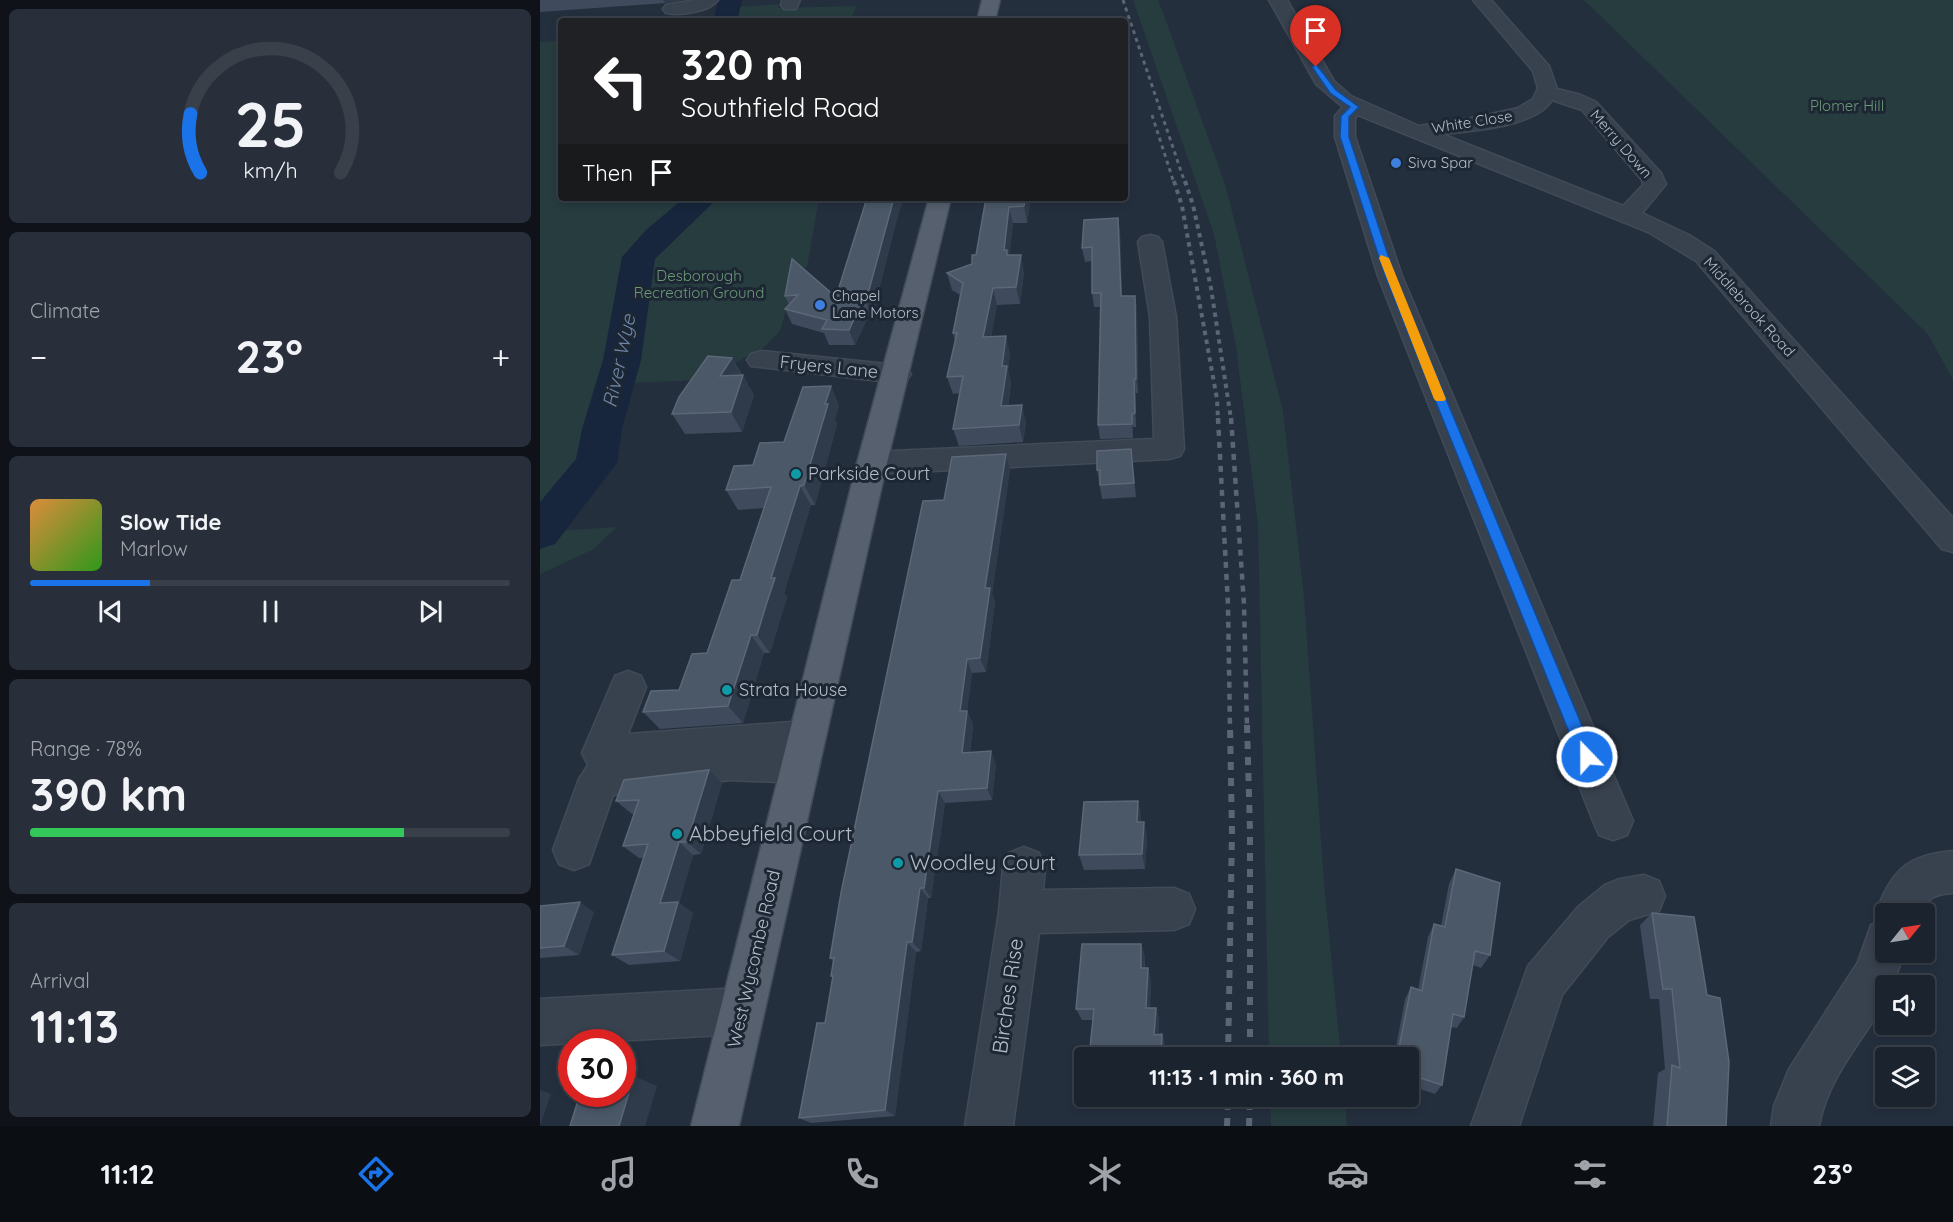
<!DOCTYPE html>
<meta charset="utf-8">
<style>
body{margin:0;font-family:Quicksand,sans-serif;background:#282f3a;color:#f1f3f6;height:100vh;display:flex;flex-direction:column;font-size:22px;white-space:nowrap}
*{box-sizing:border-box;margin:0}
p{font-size:20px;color:#a0a4aa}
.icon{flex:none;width:33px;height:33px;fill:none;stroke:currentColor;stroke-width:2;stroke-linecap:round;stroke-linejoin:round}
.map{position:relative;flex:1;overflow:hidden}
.side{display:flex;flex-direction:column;gap:9px;padding:9px;background:#0f1319;width:540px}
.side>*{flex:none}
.guide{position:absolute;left:18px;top:18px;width:570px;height:183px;border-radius:6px;box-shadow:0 3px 9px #0003,0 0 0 2px #39404a;background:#202124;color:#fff;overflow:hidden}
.needle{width:39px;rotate:60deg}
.fabs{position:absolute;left:1335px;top:903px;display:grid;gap:12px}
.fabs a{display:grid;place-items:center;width:60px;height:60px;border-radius:6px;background:#1b232e;box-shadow:0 3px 9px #0003,0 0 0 2px #39404a;font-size:30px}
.speed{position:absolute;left:18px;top:1029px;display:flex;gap:12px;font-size:30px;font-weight:700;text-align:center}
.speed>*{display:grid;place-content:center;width:78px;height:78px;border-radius:50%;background:#1b232e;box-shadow:0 3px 9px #0003,0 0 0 2px #39404a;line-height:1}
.speed .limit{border:9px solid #d22;background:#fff;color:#111}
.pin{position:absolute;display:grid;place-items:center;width:51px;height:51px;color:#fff;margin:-62px -26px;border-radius:50% 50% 50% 0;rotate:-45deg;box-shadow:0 0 6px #0007}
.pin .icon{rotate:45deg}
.me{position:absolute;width:66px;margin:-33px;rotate:338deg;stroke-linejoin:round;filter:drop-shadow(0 0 4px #0008)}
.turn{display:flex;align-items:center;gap:21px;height:126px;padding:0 24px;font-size:27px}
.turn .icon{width:78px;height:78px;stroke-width:2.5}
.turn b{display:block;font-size:42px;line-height:51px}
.then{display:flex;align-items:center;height:57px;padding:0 24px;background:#0003;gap:12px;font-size:22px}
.big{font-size:45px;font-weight:700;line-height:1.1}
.side .tile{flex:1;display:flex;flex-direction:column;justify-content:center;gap:9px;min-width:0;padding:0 21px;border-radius:9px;background:#282f3a}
.side .dial{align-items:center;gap:0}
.dial svg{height:156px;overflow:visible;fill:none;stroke:#39404a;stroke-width:7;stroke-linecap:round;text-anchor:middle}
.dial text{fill:#f1f3f6;stroke:none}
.song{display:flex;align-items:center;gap:18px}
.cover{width:72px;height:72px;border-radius:9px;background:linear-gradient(135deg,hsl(30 70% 55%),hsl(110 70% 35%))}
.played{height:6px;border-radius:3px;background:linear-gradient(90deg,#1a73e8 25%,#39404a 25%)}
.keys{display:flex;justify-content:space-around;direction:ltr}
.heat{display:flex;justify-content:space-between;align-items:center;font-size:33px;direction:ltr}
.charge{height:9px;border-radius:4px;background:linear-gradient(90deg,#34c759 78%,#39404a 0)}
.trip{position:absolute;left:534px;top:1047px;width:345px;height:60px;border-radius:6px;background:#1b232e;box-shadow:0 3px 9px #0003,0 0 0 2px #39404a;font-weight:700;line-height:60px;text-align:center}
.dock{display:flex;height:96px;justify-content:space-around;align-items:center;background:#0b0e12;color:#a0a4aa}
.dock .icon{width:42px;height:42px}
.dock .on{color:#1a73e8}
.dock b{font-size:27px;color:#f1f3f6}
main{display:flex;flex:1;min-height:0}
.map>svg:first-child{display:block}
.green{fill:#263c3f}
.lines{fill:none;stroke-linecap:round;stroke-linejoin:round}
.river{fill:#17263c;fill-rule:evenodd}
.minor-casing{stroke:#414a57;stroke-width:3}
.major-casing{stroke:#414a57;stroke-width:3}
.minor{fill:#38414e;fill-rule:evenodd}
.major{fill:#56606e;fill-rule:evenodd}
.rail-far3{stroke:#5a6575;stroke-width:3;stroke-dasharray:4 4;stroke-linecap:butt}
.rail-far2{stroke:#5a6575;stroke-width:4;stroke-dasharray:4.5 4.5;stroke-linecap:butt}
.rail-far1{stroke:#5a6575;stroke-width:4.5;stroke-dasharray:6 6;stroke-linecap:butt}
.rail{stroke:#5a6575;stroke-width:6;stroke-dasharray:8 8;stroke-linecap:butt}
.wall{fill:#3f4b5c}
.shaded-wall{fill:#2f3b4b}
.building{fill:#4b5868;stroke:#5c6777;stroke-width:1.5}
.route{fill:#1a73e8;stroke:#114b97;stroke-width:1.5}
.slow{fill:#f59e0b}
.shop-dot{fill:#3f7fe0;stroke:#1d2633;stroke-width:2}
.culture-dot{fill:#0f9aa8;stroke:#1d2633;stroke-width:2}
.labels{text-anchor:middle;stroke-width:6;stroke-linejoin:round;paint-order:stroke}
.far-park-label{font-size:15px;fill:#6b9a76;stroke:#1d2633}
.far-street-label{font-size:15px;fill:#b4bcc9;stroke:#1d2633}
.far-poi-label{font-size:15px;fill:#b4bcc9;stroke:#1d2633;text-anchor:start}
.street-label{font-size:18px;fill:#b4bcc9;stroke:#1d2633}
.poi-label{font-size:18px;fill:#b4bcc9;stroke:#1d2633;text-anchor:start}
.water-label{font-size:20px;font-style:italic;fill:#6d86a8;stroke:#1d2633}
.near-poi-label{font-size:21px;fill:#b4bcc9;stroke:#1d2633;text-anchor:start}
.near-street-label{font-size:21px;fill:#b4bcc9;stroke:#1d2633}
</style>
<main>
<section class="side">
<div class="tile dial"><svg viewBox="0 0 100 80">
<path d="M14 69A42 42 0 1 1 86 69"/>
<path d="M14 69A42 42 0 0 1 9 39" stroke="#1a73e8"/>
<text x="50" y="56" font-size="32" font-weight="700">25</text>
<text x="50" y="72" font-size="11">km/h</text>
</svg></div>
<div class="tile"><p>Climate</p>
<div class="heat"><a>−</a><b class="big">23°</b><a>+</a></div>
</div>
<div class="tile">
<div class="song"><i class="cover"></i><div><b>Slow Tide</b><p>Marlow</p></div></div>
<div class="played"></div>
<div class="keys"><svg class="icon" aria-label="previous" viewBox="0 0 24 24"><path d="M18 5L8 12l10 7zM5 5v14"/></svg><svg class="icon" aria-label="pause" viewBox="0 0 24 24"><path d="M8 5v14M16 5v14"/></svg><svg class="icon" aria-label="next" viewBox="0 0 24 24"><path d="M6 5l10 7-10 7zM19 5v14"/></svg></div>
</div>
<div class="tile"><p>Range · 78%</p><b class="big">390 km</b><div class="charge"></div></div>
<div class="tile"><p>Arrival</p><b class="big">11:13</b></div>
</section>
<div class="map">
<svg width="1413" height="1126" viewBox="0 0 1413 1126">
<rect width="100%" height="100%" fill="#242f3e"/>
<g class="green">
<polygon points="593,0 618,0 622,10 685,184 743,411 764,597 784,883 801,1057 729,1057 718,524 696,346 674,234"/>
<polygon points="1044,0 1413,0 1413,380 1388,334"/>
<polygon points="240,4 238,8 317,6 310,21 196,21 197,7"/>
<polygon points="21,41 21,198 275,198 278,204 267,267 258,268 240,331 223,348 163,380 82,383 93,341 80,342 51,459 34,484 0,519 0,42"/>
<polygon points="77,527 52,550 0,574 0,532"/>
<polygon points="730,1097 805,1097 807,1126 731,1126"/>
</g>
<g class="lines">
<g class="river">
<polygon points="178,0 202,0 198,18 200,21 176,21 174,18"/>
<polygon points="144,198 178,198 115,259 101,360 82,429 77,463 15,544 0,549 0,502 36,459 42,429 63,360 82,257 106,230"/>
</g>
<defs>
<g id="minor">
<path d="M155 0H178C169 12 140 16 126 13L123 9 126 5Z"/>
<polygon points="242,0 260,0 256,9 244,9 241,5"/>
<path d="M729 0H747L794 81 811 96 879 126 938 117 978 108 993 99 998 88 993 71 933 0H951L1009 66 1017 89 1041 95 1056 102 1121 173 1126 184 1102 213 1149 235 1174 251 1413 518V552L1402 549 1156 261 1108 232 818 115 815 118V137L862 276 1093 821 1087 835 1073 840 1059 835 1053 821 838 276 795 137V116L803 107 776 84ZM1012 100 1042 110 1102 180 1103 185 1083 206 902 134C931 131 996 127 1012 100Z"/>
<polygon points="610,235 618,237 622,242 636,317 644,449 640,456 629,459 332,474 321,471 317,463 321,455 332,452 614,439 610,317 598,242 602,237"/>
<polygon points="221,351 357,365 367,368 371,374 367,380 357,383 211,366 207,360 211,354"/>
<polygon points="88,671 101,676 106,687 88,734 266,721 279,726 285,738 279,750 273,752 279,765 274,777 260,783 190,780 73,795 49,864 34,870 19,864 13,850 39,779 48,765 42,753 75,676"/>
<polygon points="484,847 499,853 505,867 503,890 634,888 649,894 655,909 649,924 634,930 499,933 473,1126 425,1126 459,912 463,867 469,853"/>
<path d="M1413 851V893C1395 894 1387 898 1378 914H1346V952H1364L1353 986H1346V1000L1341 1009C1317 1047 1287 1081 1279 1126H1231L1234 1106 1249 1069 1318 962 1331 925 1338 922 1335 914C1352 872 1364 855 1413 851Z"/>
<polygon points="1104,875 1119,881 1125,896 1119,911 1089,920 1068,937 1022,995 979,1126 931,1126 988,966 1038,907 1065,885 1080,879"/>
<polygon points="201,988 217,995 224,1011 217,1027 201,1034 0,1045 0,999"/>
</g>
<g id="major">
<polygon points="442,0 460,0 455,21 437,21"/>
<polygon points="389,198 411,198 347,463 199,1126 151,1126 317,463"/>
</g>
</defs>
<use href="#minor" class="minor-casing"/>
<use href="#major" class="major-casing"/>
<use href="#minor" class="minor"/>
<use href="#major" class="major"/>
<g class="rail-far3">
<polyline points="583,0 645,183"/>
<polyline points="612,115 634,183"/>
</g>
<g class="rail-far2">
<polyline points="634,181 642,206 677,399 678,419"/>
<polyline points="645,181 653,205 671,288 691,419"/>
</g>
<g class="rail-far1">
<polyline points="678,418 688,605 690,727"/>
<polyline points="691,418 704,604 707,727"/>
</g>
<g class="rail">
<polyline points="707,725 710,831 710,1058"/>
<polyline points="688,1058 692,832 690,725"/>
<polyline points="687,1126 688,1096"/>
<polyline points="709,1126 710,1096"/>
</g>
</g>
<g class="wall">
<polygon points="0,0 143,0 125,3 0,12"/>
<polygon points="327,198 364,198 358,215 332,317 328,317 315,345 289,345 284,333 252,324 245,309 249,305 245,296 252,259 296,297"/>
<polygon points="446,198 491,198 487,223 473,223 469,255 484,272 480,304 457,305 451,336 470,353 468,370 471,383 468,406 486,422 483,442 419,446 413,429 420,393 413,394 407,377 415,342 413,333 420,295 412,290 407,273 432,264 436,255"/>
<polygon points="578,218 580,232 582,296 595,296 597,309 598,393 596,393 596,427 593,427 593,438 560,439 558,425 561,307 554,307 552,293 552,261 545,262 542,248"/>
<polygon points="192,358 214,395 202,432 145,434 132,414"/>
<polygon points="291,386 299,406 295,419 297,424 275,505 271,505 244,593 247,597 230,653 224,653 203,723 120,729 103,712 139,690 167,653 200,580 224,508 198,510 186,490 213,465 244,442"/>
<polygon points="591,449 596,497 562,499 557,470"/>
<polygon points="470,469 452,594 455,602 446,672 432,673 427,711 433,724 430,753 456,764 452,800 405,803 391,898 388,898 381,951 376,952 355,1116 271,1123 259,1118 285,1023 293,978 291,976 293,961 290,958 404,500"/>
<polygon points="182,783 161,854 153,855 139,903 153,913 140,961 89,965 72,955 103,858 99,858 83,846 94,814 92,814 76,801"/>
<polygon points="598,801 601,817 601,822 604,822 607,838 605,869 544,870 539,855"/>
<polygon points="916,869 950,955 941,968 933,965 924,1017 917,1028 911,1027 902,1085 895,1094 868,1085 868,1058 854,1058 865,999 871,987 878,990 888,937 894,924 901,926 909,884"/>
<polygon points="0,906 54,912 39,955 0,958"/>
<polygon points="1112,913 1186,1126 1113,1126 1118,1073 1125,1069 1119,999 1110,999 1100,925"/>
<polygon points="601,944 605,957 605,968 608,968 611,981 610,1008 616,1008 619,1019 618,1035 622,1034 625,1045 625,1058 549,1058 553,1020 542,1020 536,1009"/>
</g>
<g class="shaded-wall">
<polygon points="123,0 143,0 125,3"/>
<polygon points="354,198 364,198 358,215 332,317 326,301"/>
<polygon points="485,198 491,198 487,223 484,206"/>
<polygon points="469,207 473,223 469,259 464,250"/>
<polygon points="578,218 580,232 582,310 581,296"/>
<polygon points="481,255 484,272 480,304 476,287"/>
<polygon points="453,288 457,305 448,354 443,337"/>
<polygon points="595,296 597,309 598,393 596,379"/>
<polygon points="322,302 328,317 315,345 309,330"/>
<polygon points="466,336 470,353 468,370 471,383 465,423 461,406 462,366"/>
<polygon points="192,358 202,377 203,375 214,395 202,432 191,412 180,376"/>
<polygon points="594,380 596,393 596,427 595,413"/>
<polygon points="291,386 299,406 295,419 297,424 275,505 264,485 285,404"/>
<polygon points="482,405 486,422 483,442 479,425"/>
<polygon points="592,414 593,427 593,438 592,424"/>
<polygon points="591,449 593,463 596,497 594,483"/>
<polygon points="466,454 470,469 452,594 455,602 446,672 440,658 445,588"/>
<polygon points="260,486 271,505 244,593 247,597 230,653 217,635 231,578"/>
<polygon points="211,635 224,653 203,723 188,706"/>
<polygon points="427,659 432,673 427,711 433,724 428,766 422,753 420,711"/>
<polygon points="451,751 456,764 452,800 447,788"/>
<polygon points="169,770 182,783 161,854 147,842"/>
<polygon points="398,791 405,803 391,898 384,888"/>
<polygon points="598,801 601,817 601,837 597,822"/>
<polygon points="604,822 607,838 605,869 602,854"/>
<polygon points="139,842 153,855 139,903 153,913 140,961 124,951 120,903"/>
<polygon points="380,888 388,898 381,951 372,942"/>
<polygon points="40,902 54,912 39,955 24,946"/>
<polygon points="367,942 376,952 355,1116 345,1110"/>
<polygon points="601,944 605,957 604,981 601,968"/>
<polygon points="608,968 611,981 609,1019 606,1008"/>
<polygon points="616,1008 619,1019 618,1045 614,1035"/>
<polygon points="622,1034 625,1045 625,1058 621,1058"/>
<polygon points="94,1076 117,1086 105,1126 79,1126"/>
<polygon points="0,1090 11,1094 0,1126"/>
</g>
<g class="building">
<polygon points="410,17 409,21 367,21 368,18"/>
<polygon points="327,198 354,198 326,301 322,302 309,330 282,329 287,320 245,309 258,295 245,296 252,259 296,297"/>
<polygon points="446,198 485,198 484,206 469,207 464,250 467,250 467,255 481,255 476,287 453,288 443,337 466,336 462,366 467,366 461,406 482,405 479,425 413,429 423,376 407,377 417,333 413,333 423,283 407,273 432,264 432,255 436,255"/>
<polygon points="578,218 581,296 595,296 596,379 594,380 595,413 592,414 592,424 558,425 561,293 552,293 552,247 542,248 544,220"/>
<polygon points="168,356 192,358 180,376 203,375 191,412 132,414 139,397"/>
<polygon points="291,386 285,404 288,404 264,485 260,486 231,578 235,578 226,605 217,635 211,635 188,706 103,712 111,691 139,690 152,654 167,653 192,580 200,580 231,487 186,490 194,466 213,465 220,443 244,442 263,387"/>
<polygon points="591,449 594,483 560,485 560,470 557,470 557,451"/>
<polygon points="466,454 445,588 450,588 440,658 427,659 420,711 427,711 422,753 451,751 447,788 398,791 384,888 380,888 372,942 367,942 345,1110 259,1118 277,1023 285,1023 293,976 291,976 294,958 290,958 301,893 383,501 404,500 412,457"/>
<polygon points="169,770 147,842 139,842 120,903 138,902 124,951 72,955 108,844 83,846 99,800 76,801 84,780"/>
<polygon points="598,801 597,822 604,822 602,854 539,855 544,802"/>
<polygon points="916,869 960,883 950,955 935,951 924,1017 913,1014 902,1085 868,1074 868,1058 857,1058 871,987 882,991 894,924 905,927"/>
<polygon points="40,902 24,946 0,948 0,906"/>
<polygon points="1112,913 1154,917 1167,995 1180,998 1189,1062 1186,1126 1127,1126 1132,1065 1140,1068 1132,989 1123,989"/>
<polygon points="542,944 601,944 601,968 608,968 606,1008 616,1008 614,1035 622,1034 621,1058 549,1058 554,1009 536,1009"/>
<polygon points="94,1076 79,1126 30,1126 40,1094 82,1094 82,1077"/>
</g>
<polygon class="route" points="776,64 796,90 819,107 809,117 809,137 855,276 1055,757 1052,762 1047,764 1041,762 1039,757 845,276 800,137 801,116 810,107 790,93 772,67"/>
<polygon class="slow" points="841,255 849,258 906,399 904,401 896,401 894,399 839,258"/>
<g class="shop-dot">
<circle cx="856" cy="163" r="6"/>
<circle cx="280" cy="305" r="6"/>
</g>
<g class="culture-dot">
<circle cx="256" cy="474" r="6"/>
<circle cx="187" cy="690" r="6"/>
<circle cx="137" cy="834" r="6"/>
<circle cx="358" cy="863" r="6"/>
</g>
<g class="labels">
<g class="far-park-label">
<text x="1307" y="111">Plomer Hill</text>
<text x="159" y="281">Desborough<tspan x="159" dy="17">Recreation Ground</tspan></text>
</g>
<g class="far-street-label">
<text transform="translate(932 122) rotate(-9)" y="5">White Close</text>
<text transform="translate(1081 144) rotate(49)" y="5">Merry Down</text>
<text transform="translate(1209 307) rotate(48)" y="5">Middlebrook Road</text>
</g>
<g class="far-poi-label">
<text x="868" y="168">Siva Spar</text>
<text x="292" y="301">Chapel<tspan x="292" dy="17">Lane Motors</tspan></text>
</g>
<g class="street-label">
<text transform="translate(289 367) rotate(6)" y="6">Fryers Lane</text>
<text transform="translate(214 959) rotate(-77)" y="6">West Wycombe Road</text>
</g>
<g class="poi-label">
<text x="268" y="480">Parkside Court</text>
<text x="199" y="696">Strata House</text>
</g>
<g class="water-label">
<text transform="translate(79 361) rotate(-78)" y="7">River Wye</text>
</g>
<g class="near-poi-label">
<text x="149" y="841">Abbeyfield Court</text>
<text x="370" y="870">Woodley Court</text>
</g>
<g class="near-street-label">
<text transform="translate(468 996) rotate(-82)" y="7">Birches Rise</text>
</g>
</g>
</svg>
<div class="fabs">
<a><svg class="needle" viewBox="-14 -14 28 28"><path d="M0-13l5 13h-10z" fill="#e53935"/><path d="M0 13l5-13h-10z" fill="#a0a4aa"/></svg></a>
<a><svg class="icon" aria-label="sound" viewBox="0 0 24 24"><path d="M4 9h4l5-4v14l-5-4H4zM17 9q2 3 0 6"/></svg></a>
<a><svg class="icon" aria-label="layers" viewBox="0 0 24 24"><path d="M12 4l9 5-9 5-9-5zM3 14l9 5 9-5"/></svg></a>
</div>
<div class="speed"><div class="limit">30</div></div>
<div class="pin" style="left:776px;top:67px;background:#d93025"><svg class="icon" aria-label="arrive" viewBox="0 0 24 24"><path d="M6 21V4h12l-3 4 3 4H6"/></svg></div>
<svg class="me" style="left:1047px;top:757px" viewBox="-20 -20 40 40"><circle r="17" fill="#1a73e8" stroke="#fff" stroke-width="3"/><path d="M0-11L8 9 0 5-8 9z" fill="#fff"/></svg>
<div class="trip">11:13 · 1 min · 360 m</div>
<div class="guide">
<div class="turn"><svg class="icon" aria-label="left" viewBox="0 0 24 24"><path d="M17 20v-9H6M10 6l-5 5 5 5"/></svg><div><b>320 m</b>Southfield Road</div></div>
<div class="then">Then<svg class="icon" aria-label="arrive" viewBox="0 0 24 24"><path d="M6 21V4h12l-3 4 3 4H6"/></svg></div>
</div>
</div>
</main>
<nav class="dock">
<b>11:12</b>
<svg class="icon on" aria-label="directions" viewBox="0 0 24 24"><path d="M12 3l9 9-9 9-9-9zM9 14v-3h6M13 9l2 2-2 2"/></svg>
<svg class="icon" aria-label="music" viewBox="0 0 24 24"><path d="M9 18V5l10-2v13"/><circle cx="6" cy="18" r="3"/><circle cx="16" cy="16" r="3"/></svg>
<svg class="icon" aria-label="phone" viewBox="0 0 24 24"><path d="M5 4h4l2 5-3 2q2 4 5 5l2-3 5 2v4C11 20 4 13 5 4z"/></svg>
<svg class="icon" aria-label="climate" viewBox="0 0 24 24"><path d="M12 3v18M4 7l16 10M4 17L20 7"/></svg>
<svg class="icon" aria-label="car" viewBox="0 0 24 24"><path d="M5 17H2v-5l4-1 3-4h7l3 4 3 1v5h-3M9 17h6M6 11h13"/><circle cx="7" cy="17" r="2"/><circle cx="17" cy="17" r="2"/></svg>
<svg class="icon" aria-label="filters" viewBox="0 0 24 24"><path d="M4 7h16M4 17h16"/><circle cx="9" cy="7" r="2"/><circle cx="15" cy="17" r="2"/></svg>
<b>23°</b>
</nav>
